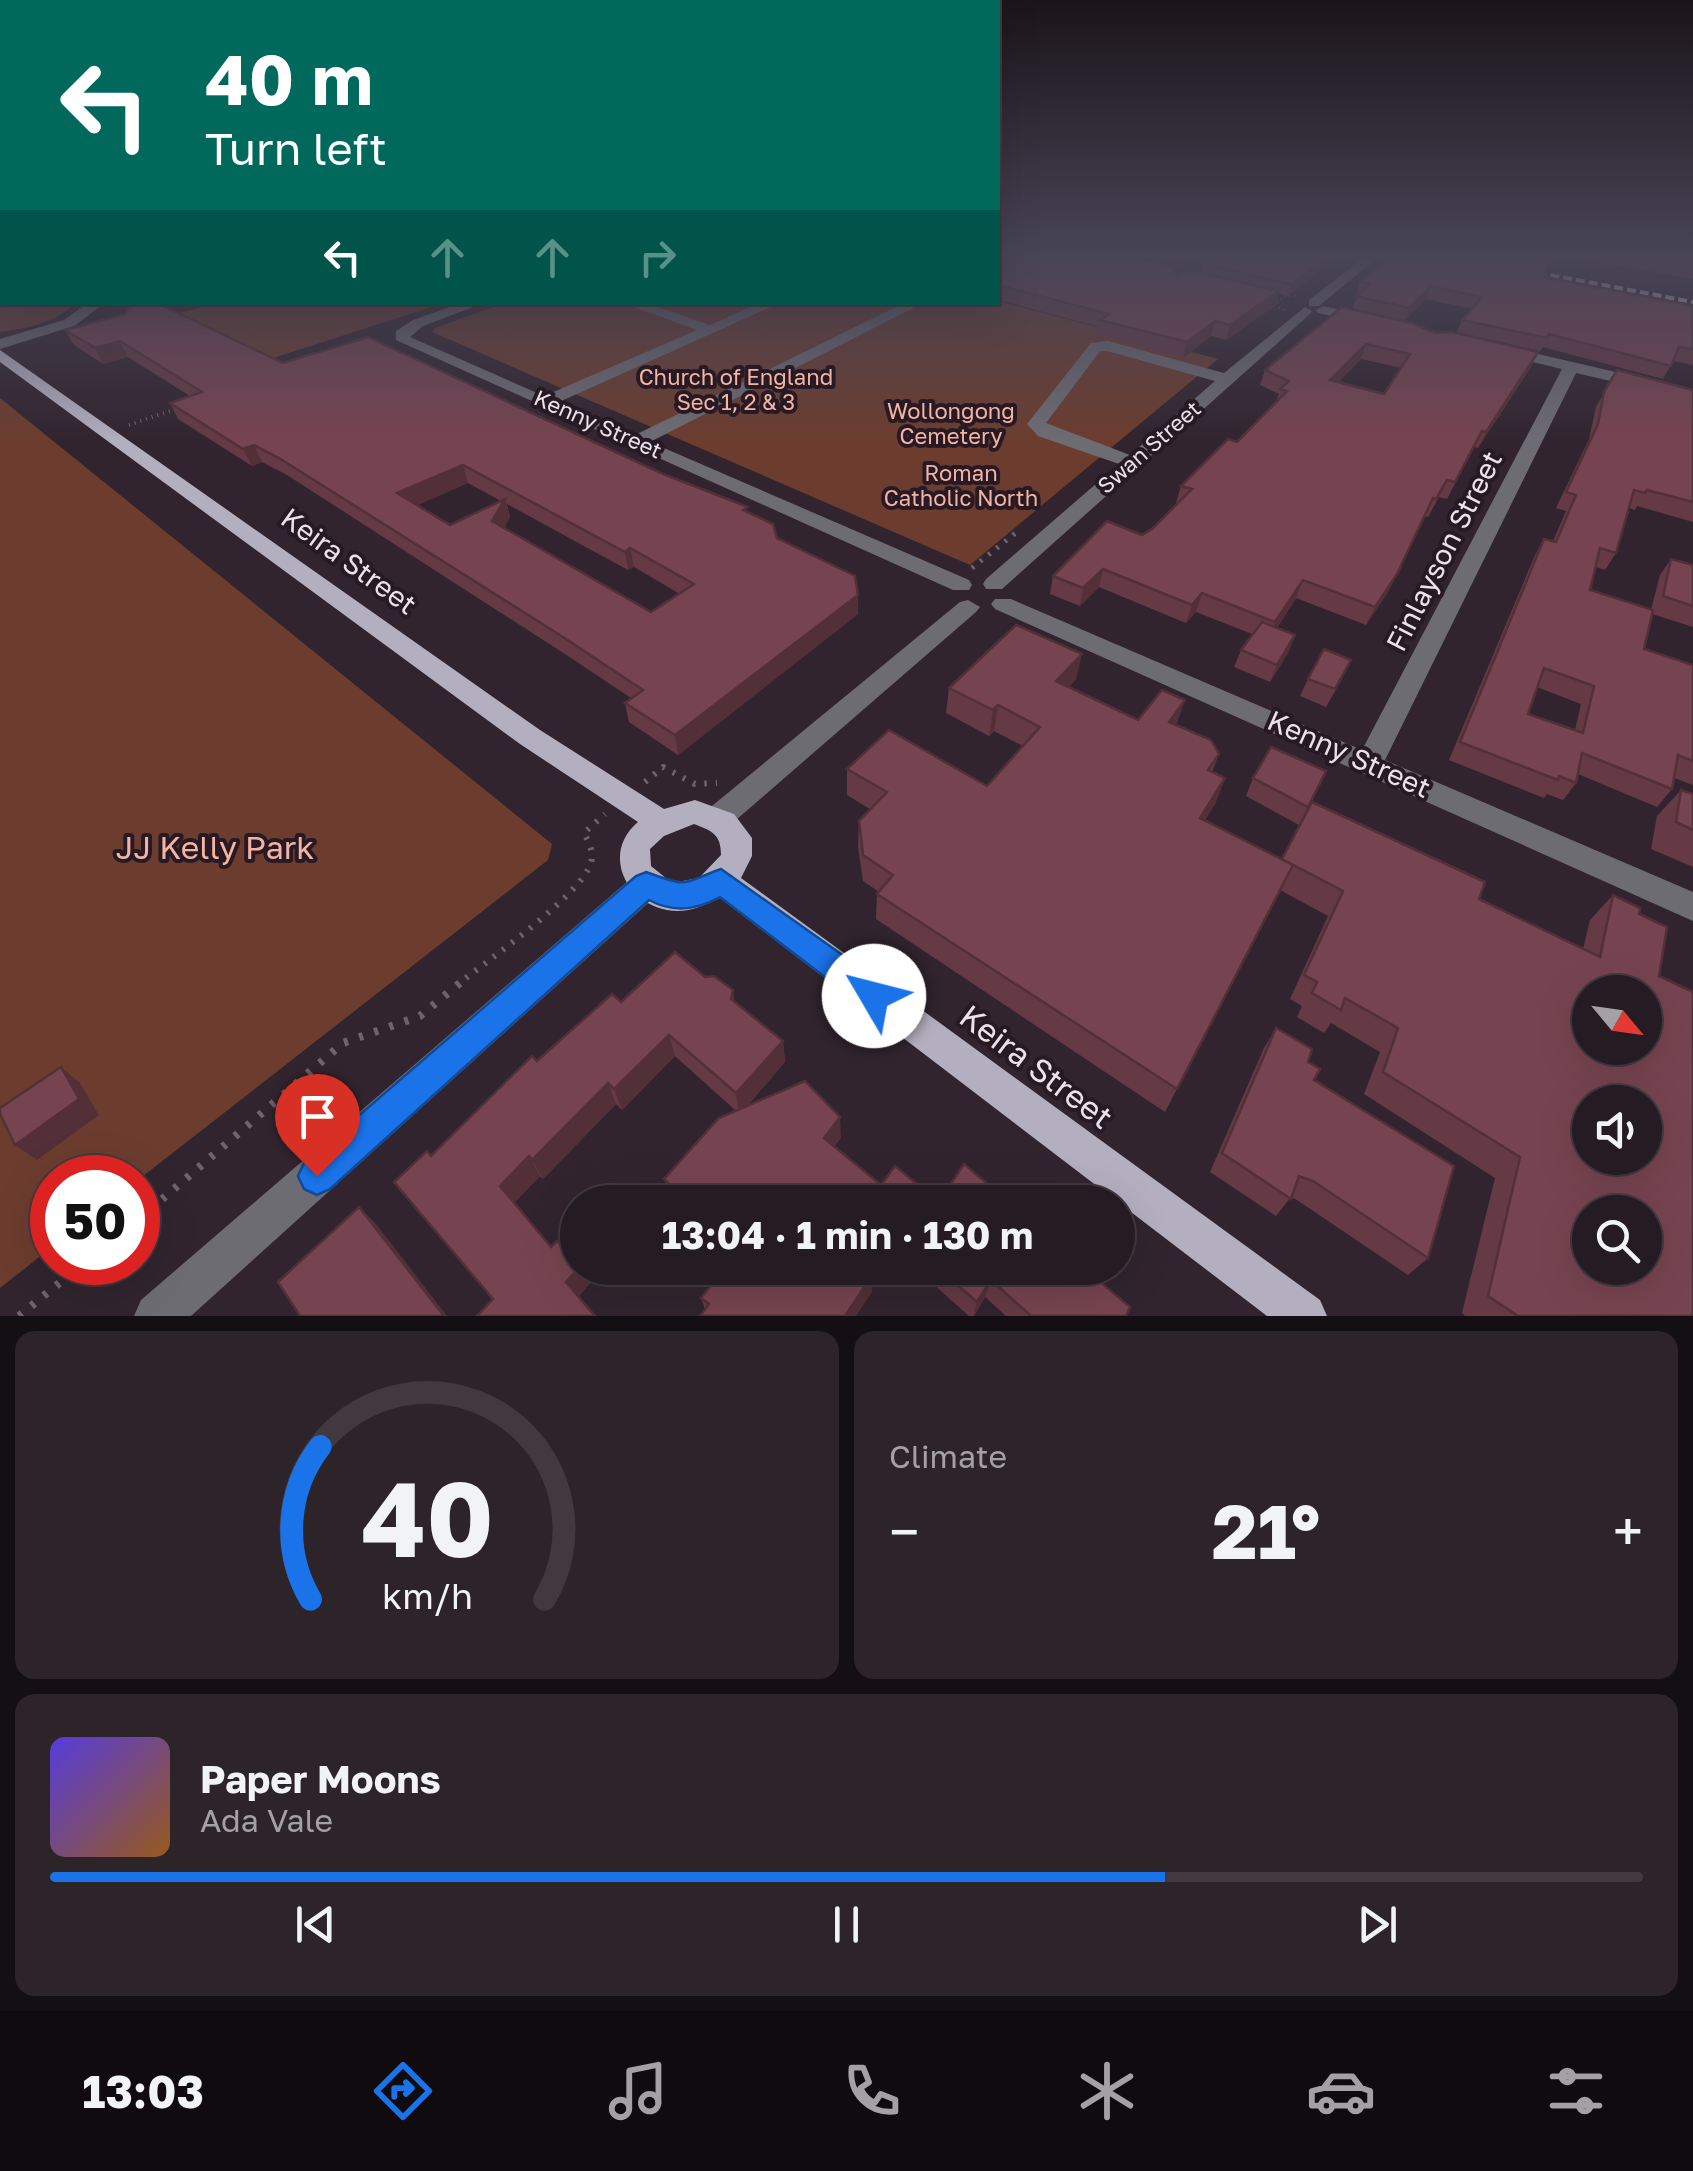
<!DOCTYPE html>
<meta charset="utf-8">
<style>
body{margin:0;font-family:"Golos Text",sans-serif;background:#2d242a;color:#f1f3f6;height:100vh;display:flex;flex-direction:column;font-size:38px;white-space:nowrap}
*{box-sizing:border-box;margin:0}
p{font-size:32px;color:#a3a1a5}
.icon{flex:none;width:55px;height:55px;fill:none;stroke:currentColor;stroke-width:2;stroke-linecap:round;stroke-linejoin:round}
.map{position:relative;height:1316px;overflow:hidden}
.panel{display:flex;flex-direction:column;gap:15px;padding:15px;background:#140f13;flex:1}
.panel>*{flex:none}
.guide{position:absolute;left:0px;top:0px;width:1000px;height:305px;box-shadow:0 10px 40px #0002,0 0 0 2px #423940;background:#00695c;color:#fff;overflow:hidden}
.needle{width:65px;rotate:119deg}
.controls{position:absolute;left:1572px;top:975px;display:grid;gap:20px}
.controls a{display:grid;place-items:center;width:90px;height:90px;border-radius:50%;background:#251b22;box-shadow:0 10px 40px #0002,0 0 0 2px #423940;font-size:50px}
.speed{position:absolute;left:30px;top:1155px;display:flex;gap:20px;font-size:50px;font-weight:700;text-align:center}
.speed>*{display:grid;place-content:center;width:130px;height:130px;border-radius:50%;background:#251b22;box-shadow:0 10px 40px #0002,0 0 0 2px #423940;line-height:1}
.speed .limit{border:15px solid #d22;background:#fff;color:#111}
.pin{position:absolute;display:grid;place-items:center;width:85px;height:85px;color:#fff;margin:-102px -42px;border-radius:50% 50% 50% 0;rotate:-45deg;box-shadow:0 0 10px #0007}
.pin .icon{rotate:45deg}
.me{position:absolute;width:110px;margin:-55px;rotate:307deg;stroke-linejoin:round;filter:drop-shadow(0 0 8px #0008)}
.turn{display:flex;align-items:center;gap:35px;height:210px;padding:0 40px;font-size:45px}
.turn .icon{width:130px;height:130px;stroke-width:2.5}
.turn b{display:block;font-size:70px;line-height:85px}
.lanes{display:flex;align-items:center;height:95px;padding:0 40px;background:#0003;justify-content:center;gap:50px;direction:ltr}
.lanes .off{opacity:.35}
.big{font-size:75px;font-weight:700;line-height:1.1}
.panel .widget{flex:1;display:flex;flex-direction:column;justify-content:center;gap:15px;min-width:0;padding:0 35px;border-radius:20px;background:#2d242a}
.panel .dial{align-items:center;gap:0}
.dial svg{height:260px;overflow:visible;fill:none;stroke:#423940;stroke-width:7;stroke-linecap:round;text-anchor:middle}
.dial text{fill:#f1f3f6;stroke:none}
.song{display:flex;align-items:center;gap:30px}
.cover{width:120px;height:120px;border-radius:15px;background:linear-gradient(135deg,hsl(250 70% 55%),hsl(30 70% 35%))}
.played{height:10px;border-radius:5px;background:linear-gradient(90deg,#1a73e8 70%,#423940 70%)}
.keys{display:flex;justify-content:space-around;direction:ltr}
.heat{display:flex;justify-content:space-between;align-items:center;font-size:55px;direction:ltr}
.panel .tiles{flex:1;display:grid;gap:15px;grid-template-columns:1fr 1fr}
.widget:last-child{grid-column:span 2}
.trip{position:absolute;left:560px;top:1185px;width:575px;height:100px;border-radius:50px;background:#251b22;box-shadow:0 10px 40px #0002,0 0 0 2px #423940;font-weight:700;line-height:100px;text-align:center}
.tab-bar{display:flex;height:160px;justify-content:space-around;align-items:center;background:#0f0b0e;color:#a3a1a5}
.tab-bar .icon{width:70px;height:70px}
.tab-bar .on{color:#1a73e8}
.tab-bar b{font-size:45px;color:#f1f3f6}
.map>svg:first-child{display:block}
.green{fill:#6c3d2f}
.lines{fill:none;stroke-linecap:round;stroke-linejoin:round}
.path-far4{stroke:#6f646d;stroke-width:2.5;stroke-dasharray:1 4;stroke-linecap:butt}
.path-far3{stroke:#6f646d;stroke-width:4;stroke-dasharray:1 5;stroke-linecap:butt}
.path-far2{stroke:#6f646d;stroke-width:5;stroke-dasharray:2.5 8;stroke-linecap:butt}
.path-far1{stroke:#6f646d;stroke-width:6;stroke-dasharray:2.5 9;stroke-linecap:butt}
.path{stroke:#6f646d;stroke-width:8;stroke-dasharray:4 12;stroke-linecap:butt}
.minor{fill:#6e6c73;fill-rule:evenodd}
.major{fill:#b3afbf;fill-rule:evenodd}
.rail{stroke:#cac0c9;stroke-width:4;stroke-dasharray:9 4;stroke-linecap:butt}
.wall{fill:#653a45;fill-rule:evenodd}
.shaded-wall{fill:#533038}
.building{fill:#764450;stroke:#533038;stroke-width:2.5;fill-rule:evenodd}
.route{fill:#1a73e8;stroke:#114b97;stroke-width:2.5}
.labels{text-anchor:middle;stroke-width:8;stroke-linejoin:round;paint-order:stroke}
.far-park-label{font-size:22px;fill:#f5b4a1;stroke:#271a25}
.far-street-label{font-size:22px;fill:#ebe2ea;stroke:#271a25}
.street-label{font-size:28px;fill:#ebe2ea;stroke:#271a25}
.near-park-label{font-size:32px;fill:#f5b4a1;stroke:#271a25}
.near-street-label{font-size:32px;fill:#ebe2ea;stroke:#271a25}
</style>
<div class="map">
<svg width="1693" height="1316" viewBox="0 0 1693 1316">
<rect width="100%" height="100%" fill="#31242e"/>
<g class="green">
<path d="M0 258 2 302 76 303C54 323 30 328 0 332Z"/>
<polygon points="998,301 1218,359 970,565 432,332 435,328 507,302"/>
<polygon points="217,303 444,303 261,362 172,315"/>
<polygon points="0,398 552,844 548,860 138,1180 52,1178 52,1247 0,1288"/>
</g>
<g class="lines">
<polyline class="path-far4" points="1284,310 1274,305 1287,295 1298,296"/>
<polyline class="path-far3" points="129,425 176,409"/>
<polyline class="path-far2" points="972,568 1018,531"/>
<g class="path-far1">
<polyline points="645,782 663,767 695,784 717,783"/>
<path d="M457 985C487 961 581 895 591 863 594 852 589 843 584 833L605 814"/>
</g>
<g class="path">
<polyline points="138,1220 343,1043 420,1016 460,983"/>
<polyline points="19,1316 85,1262"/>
</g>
<g class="minor">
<polygon points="1363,258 1377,258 1319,306 1309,306 1309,300"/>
<polygon points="89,302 106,302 74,326 0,349 0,339 64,320"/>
<polygon points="464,302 486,302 423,326 410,337 544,396 697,330 621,302 643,302 710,325 762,302 782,302 559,402 635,435 906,302 925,302 650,442 969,580 972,585 969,590 953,590 396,340 396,331 413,320"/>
<polygon points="1323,306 1372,317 1374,320 1367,324 1318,313 1316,310"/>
<path d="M1305 307 1312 311 1310 314 1002 589H986L983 584 986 579 1119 464 1038 436 1027 424 1091 343 1108 341 1224 373ZM1100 351H1107L1215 381 1130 455 1046 423Z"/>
<polygon points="1503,346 1693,390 1693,400 1576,373 1385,760 1693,892 1693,921 995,609 991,604 995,599 1011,599 1362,750 1562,369 1498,354 1495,351"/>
<polygon points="968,600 980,607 976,612 729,826 718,830 707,826 703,818 707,810 960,602"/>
<polygon points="646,872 657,875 662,885 657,895 191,1316 134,1316 141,1300 635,875"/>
</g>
<path class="major" d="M0 350 540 730 664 809 695 800 734 814 752 838V856L741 878 1320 1300 1327 1316H1267L720 898C703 906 686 914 667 910 624 902 602 852 638 822L520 744 0 362ZM694 824C712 831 721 834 721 855L699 878 672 883 651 866 650 849 664 836Z"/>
<polyline class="rail" points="1461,258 1693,302"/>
</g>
<g class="wall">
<polygon points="998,258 1178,276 1201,273 1203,264 1321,270 1288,296 1279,293 1275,306 1226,340 1211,336 1183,358 1098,335 1099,327 998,300"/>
<polygon points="1579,258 1693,258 1693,279"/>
<polygon points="1544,277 1693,306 1693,365 1673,361 1663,379 1543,347 1540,351 1457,332 1462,320 1472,309 1426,299 1404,321 1352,309 1358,295 1356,294 1360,282"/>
<path d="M1342 307 1435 333 1538 352 1531 367 1478 448 1474 447 1447 499 1439 497 1428 517 1425 516 1388 592 1366 625 1296 598 1277 628 1295 635 1288 653 1270 682 1234 667 1241 650 1252 634 1196 612 1186 623 1099 587 1080 606 1050 594 1053 576 1152 529 1178 503H1176L1181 486 1237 442 1276 402 1279 394 1260 385 1265 370ZM1361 359 1401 368 1384 394 1338 382Z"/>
<path d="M65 330 283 363 663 474 749 513 777 538 858 595V614L678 755 629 722 625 703 631 698 568 656 287 475 262 462 252 466 178 419 170 403 190 396 128 357 103 364 74 345ZM468 483 501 501 450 525 417 505ZM507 504 628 570 634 567 680 594 651 612 504 528 510 517Z"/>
<path d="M1617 370 1693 390V522L1637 506 1635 510 1629 508 1616 553 1605 570 1596 567 1590 590 1651 610 1660 575 1671 559 1693 565V627L1652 614 1644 649 1692 665 1693 663V785L1674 778 1672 789 1657 807 1578 774 1576 783 1563 800 1547 794 1544 798 1449 760 1535 555 1544 539 1553 541 1566 511 1556 508 1589 439 1596 407ZM1537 687 1581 704 1575 730 1528 714Z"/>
<polygon points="1343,677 1326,707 1300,696 1308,679"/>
<polygon points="1076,679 1069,687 1138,720 1177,725 1219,754 1212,772 1225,778 1215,804 1205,820 1282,859 1479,899 1583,949 1590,920 1613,895 1639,914 1659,976 1693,1316 1465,1316 1462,1313 1495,1178 1364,1094 1380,1052 1331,1023 1324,1033 1297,1017 1302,1006 1290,999 1328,916 1280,890 1165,1112 876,919 877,894 879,892 863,881 858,847 859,821 870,809 847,795 847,769 987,786 1023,746 994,731 989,736 946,713 949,688"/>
<polygon points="1326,771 1299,825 1246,796 1253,778"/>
<polygon points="1681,790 1693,794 1693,867 1651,849 1657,816"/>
<polygon points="733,990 734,1001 783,1041 785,1062 747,1106 841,1138 834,1146 881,1185 939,1202 1009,1202 675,1202 671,1198 664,1179 735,1110 675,1056 622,1110 616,1104 543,1179 540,1176 514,1203 551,1247 590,1283 579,1296 493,1299 431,1156 537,1061 621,1002"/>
<polygon points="1276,1028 1308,1062 1314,1080 1428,1258 1408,1275 1297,1200 1291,1197 1276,1216 1210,1172 1264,1048"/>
<polygon points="698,1268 873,1268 870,1272 872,1292 705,1309 701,1298 714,1282"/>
<polygon points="915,1268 1084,1268 1126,1316 1006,1316 985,1297 974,1316 969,1316"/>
</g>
<g class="shaded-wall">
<polygon points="1325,259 1321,270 1288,296 1291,284"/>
<polygon points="1431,286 1426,299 1404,321 1409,308"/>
<polygon points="1279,291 1275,306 1226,340 1230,325"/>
<polygon points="1215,321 1211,336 1183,358 1187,342"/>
<polygon points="120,341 128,357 103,364 95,348"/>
<polygon points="1366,344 1361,359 1325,396 1330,380"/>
<polygon points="1538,352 1531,367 1478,448 1486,432"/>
<polygon points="254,445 262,462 252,466 243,449"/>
<polygon points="463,465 468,483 404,511 397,493"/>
<polygon points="505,499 510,517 498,539 492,521"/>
<polygon points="630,548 634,567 628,570 625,552"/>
<polygon points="1103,569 1099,587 1080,606 1083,588"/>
<polygon points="1397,574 1388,592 1366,625 1375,607"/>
<polygon points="1303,580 1296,598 1268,641 1275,622"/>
<polygon points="1202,593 1196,612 1186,623 1192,605"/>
<polygon points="858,595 858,614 678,755 675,735"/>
<polygon points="1295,635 1288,653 1270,682 1277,665"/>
<polygon points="1082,654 1076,679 1051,707 1056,681"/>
<polygon points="1185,700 1176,726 1169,722"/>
<polygon points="998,705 994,731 989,736 993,710"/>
<polygon points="1225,778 1215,804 1190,844 1200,818"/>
<polygon points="669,1035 675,1056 622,1110 614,1089"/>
<polygon points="783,1041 785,1062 739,1114 736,1093"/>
<polygon points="61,1067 80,1083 99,1115 37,1160 15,1145"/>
<polygon points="608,1083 616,1104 543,1179 532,1160"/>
<polygon points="840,1117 841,1138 825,1158 824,1138"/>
<polygon points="529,1156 540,1176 512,1205 500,1186"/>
<polygon points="359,1207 377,1225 447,1316 444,1316"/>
<polygon points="579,1268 581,1268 590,1283 577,1298 566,1282"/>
<polygon points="873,1274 872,1292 856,1316 845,1316"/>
<polygon points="991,1280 985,1297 973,1316 977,1302"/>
</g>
<g class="building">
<polygon points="998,258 1139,258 1168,265 1178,276 1188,270 1279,291 1230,325 1215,321 1187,342 1100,320 1109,314 998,285"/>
<polygon points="1213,258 1319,258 1325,259 1291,284 1203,264"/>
<polygon points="1389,258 1548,258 1544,277 1693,306 1693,349 1679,347 1671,366 1549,334 1547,338 1462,320 1482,297 1431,286 1409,308 1356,296 1370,284 1360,282"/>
<polygon points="1649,258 1693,258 1693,266"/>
<path d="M133 302H155L283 363 368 337 663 474 748 507 743 510 773 524 777 538 855 576 858 595 675 735 625 703 643 690 563 637 279 458 254 445 243 449 170 403 202 392 120 341 95 348 65 330 125 314ZM463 465 625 552 630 548 694 584 651 612 492 521 505 499 450 525 397 493Z"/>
<path d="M1342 307 1412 323 1435 333 1451 332 1538 352 1486 432 1482 431 1455 482 1447 480 1436 499 1433 498 1397 574 1375 607 1303 580 1275 622 1202 593 1192 605 1103 569 1083 588 1053 576 1107 521 1142 535 1152 529 1192 489 1181 486 1228 439 1237 442 1287 391 1280 389 1289 381 1265 370ZM1366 344 1410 354 1384 394 1330 380Z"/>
<path d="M1617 370 1693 390V502L1647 490 1645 493 1634 490 1616 553 1600 548 1590 590 1653 610 1644 649 1693 665V761L1678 755 1672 789 1582 753 1576 783 1559 776 1558 780 1460 742 1544 539 1556 542 1576 495 1566 492 1598 424 1604 392ZM1544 668 1594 686 1583 733 1528 714Z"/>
<polygon points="1671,559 1693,565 1693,606 1663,596"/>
<polygon points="1262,622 1295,635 1277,665 1241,650"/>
<polygon points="1016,625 1082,654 1056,681 1138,720 1162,690 1185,700 1169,722 1211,740 1219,754 1208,770 1225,778 1200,818 1293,865 1177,1089 877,894 893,875 863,855 859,821 887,792 847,769 889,730 987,786 1040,727 998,705 993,710 949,688"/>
<polygon points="1324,649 1351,660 1335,689 1308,679"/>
<polygon points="1271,747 1326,771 1308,807 1253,778"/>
<polygon points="1681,790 1693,794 1693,830 1676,822"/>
<path d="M1312 802 1485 882 1479 899 1600 957 1613 895 1640 908 1639 914 1667 927 1659 976 1693 992V1316H1518L1488 1296 1520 1157 1383 1072 1398 1028 1345 998 1341 1010 1312 993 1317 982 1304 975 1343 891 1282 859ZM1590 992H1645V1048H1590ZM1590 1102H1645V1158H1590ZM1590 1212H1645V1268H1590Z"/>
<polygon points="675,952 705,977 714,976 733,990 731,999 783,1041 736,1093 669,1035 614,1089 608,1083 532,1160 529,1156 500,1186 551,1247 557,1241 578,1263 579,1268 566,1282 595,1316 477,1316 493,1299 394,1182 427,1151 431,1156 532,1056 537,1061 612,994 621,1002"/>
<polygon points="1276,1028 1312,1049 1308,1062 1320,1069 1314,1080 1454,1166 1428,1258 1313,1181 1299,1176 1291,1199 1222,1153"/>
<polygon points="61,1067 79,1099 15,1145 0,1114 0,1108"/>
<polygon points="805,1081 840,1117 824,1138 881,1185 895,1166 939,1202 964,1164 1009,1202 688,1202 664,1179 719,1118"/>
<polygon points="359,1207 444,1316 300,1316 278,1282"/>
<polygon points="711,1268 865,1268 873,1274 845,1316 700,1316 709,1304 701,1298 719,1275"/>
<polygon points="938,1268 1084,1268 1130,1307 1126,1316 1031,1316 991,1280 977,1302"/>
</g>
<linearGradient id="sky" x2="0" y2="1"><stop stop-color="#1b1419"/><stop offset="0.58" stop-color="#484557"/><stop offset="1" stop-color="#484557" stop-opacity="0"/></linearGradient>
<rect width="1693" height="442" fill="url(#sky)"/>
<path class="route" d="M721 869 885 985 890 996 885 1006 874 1011 863 1006 720 897C697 910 673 913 649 900L330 1189 317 1195 304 1189 298 1176 304 1163 636 876 646 872C690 888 680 884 721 869Z"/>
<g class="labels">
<g class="far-park-label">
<text x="736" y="385">Church of England<tspan x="736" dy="25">Sec 1, 2 &amp; 3</tspan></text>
<text x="951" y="419">Wollongong<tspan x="951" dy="25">Cemetery</tspan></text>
<text x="961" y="481">Roman<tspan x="961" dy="25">Catholic North</tspan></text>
</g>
<g class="far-street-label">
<text transform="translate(598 424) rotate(24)" y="8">Kenny Street</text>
<text transform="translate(1149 447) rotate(-41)" y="8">Swan Street</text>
</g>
<g class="street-label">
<text transform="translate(1444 551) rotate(-63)" y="10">Finlayson Street</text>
<text transform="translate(349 561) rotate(36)" y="10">Keira Street</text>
<text transform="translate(1349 754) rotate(24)" y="10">Kenny Street</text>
</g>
<g class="near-park-label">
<text x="215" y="859">JJ Kelly Park</text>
</g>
<g class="near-street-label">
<text transform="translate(1036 1067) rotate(37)" y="11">Keira Street</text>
</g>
</g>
</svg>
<div class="controls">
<a><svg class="needle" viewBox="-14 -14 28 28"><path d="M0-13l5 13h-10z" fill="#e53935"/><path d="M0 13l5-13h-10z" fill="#a3a1a5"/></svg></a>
<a><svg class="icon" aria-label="sound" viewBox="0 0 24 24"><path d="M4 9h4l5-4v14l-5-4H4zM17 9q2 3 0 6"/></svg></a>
<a><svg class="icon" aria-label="search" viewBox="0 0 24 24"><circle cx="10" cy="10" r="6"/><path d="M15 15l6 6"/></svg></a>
</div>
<div class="speed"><div class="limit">50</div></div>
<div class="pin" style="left:317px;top:1176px;background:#d93025"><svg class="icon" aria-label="arrive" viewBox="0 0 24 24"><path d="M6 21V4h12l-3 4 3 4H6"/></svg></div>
<svg class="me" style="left:874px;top:996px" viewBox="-20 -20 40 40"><circle r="19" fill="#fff"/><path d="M0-13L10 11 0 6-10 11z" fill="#1a73e8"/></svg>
<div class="trip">13:04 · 1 min · 130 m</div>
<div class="guide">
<div class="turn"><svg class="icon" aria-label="left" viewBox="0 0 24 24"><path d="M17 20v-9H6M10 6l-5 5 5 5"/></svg><div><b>40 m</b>Turn left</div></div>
<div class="lanes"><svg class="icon" aria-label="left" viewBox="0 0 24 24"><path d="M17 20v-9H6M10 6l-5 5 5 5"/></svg><svg class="icon off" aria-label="ahead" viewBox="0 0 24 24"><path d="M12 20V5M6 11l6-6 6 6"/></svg><svg class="icon off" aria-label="ahead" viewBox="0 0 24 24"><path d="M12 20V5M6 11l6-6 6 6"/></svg><svg class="icon off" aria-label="right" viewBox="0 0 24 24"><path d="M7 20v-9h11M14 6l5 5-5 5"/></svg></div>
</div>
</div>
<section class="panel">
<div class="tiles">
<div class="widget dial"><svg viewBox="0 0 100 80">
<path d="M14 69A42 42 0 1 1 86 69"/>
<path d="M14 69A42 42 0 0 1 17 22" stroke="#1a73e8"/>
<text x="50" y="56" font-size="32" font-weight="700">40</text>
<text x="50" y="72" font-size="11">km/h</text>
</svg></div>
<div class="widget"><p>Climate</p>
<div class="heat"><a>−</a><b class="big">21°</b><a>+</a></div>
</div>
<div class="widget">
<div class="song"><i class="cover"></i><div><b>Paper Moons</b><p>Ada Vale</p></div></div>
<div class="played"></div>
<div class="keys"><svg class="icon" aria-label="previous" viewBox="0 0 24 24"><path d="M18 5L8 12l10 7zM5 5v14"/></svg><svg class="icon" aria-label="pause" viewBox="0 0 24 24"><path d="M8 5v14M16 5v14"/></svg><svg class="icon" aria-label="next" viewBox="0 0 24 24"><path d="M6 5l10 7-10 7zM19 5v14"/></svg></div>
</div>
</div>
</section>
<nav class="tab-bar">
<b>13:03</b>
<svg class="icon on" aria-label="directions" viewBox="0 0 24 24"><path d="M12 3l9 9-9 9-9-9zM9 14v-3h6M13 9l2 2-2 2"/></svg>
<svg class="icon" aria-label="music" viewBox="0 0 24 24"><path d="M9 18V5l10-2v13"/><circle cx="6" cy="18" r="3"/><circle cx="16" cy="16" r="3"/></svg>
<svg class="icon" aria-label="phone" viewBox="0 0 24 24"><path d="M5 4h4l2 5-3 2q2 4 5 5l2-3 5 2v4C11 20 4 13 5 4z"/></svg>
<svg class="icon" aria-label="climate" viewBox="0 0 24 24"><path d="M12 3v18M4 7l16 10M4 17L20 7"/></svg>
<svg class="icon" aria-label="car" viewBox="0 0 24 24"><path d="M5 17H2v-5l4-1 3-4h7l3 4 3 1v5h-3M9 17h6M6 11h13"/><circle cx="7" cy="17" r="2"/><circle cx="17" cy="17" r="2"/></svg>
<svg class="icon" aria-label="filters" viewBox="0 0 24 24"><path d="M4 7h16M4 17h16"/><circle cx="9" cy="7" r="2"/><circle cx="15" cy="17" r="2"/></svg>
</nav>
